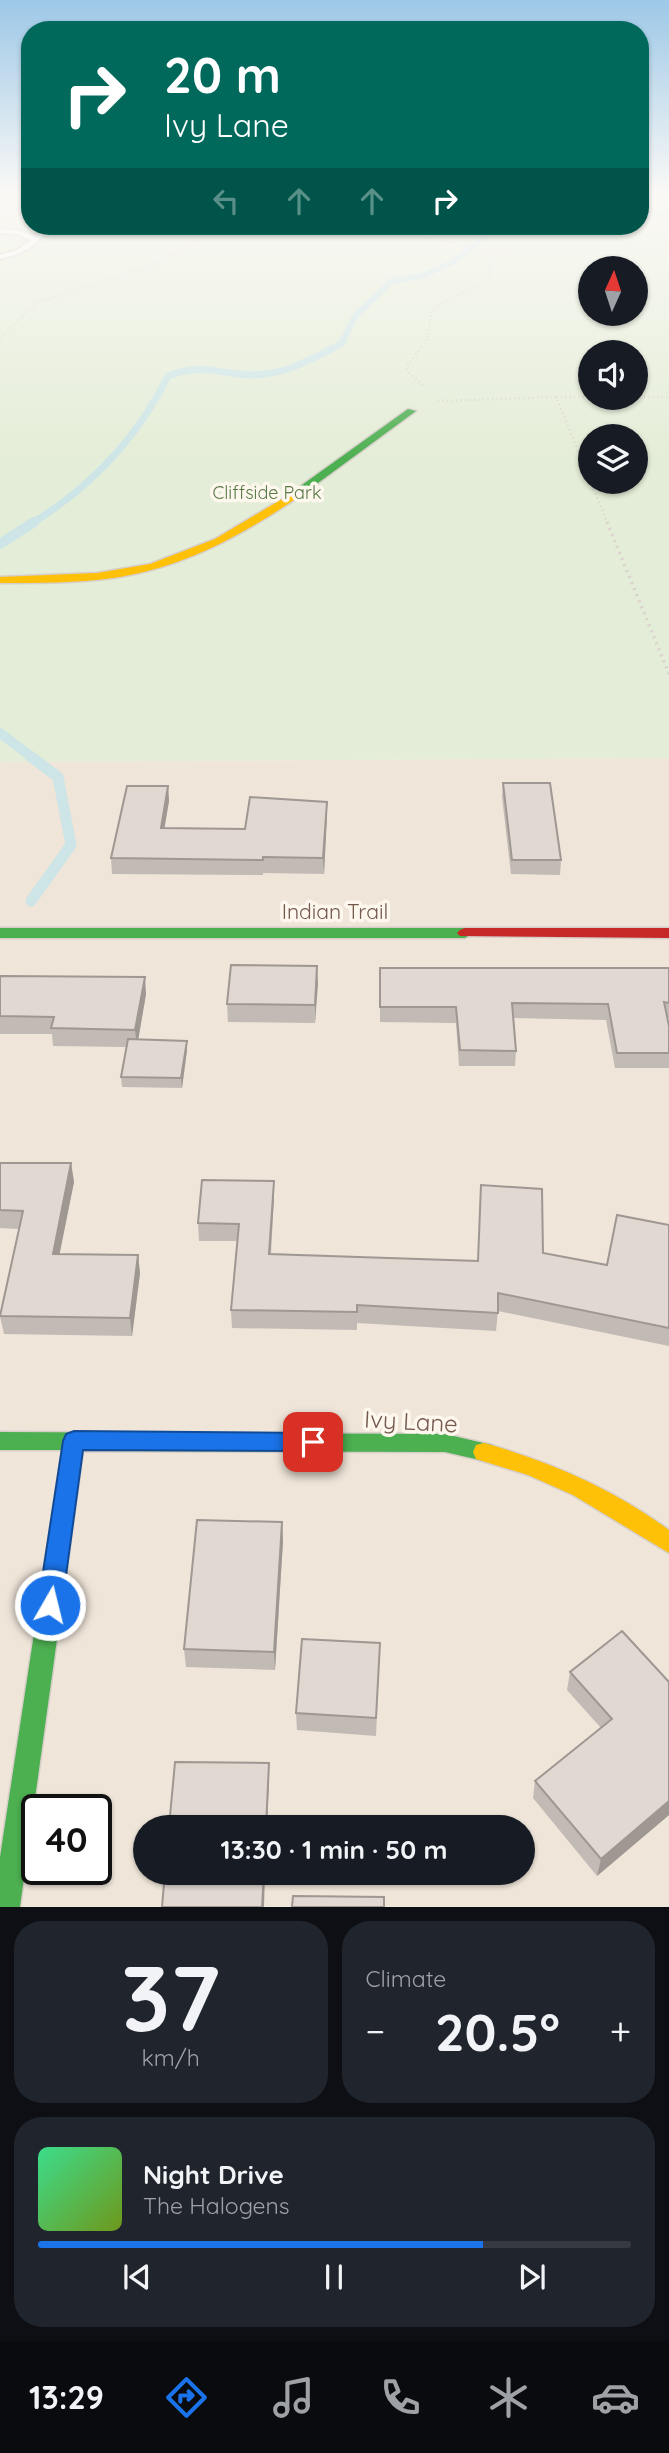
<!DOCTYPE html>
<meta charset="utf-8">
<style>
body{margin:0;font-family:Quicksand,sans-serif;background:#20242c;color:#f1f3f6;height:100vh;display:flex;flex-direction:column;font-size:26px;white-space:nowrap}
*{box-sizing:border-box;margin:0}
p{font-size:23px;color:#9ea1a6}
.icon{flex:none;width:38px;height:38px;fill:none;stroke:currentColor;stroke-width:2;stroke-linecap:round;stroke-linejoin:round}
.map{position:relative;height:1907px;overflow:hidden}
.panel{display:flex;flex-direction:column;gap:14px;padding:14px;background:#0d0f14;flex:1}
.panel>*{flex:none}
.banner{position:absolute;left:21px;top:21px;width:628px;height:214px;border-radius:28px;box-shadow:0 2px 5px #0004;background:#00695c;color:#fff;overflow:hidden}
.needle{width:46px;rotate:3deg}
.fabs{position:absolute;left:578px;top:256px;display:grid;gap:14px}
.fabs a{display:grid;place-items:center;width:70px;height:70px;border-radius:50%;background:#171b24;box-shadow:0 2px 5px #0004;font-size:35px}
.speed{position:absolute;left:21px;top:1794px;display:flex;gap:14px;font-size:35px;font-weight:700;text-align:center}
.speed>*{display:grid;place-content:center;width:91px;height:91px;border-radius:50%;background:#171b24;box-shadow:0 2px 5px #0004;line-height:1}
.speed .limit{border:4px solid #111;border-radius:10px;background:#fff;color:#111}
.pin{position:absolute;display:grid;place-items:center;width:60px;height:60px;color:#fff;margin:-30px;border-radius:14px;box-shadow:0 4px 10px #0006}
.me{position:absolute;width:77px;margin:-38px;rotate:8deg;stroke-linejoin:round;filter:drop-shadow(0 0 5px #0008)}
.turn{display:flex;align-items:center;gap:24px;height:147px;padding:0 28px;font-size:32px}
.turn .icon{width:91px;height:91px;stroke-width:2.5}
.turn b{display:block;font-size:49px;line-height:60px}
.lanes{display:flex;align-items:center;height:66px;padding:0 28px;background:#0003;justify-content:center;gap:35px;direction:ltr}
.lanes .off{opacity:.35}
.big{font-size:52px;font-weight:700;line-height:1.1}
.panel .card{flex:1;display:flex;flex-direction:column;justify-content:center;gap:10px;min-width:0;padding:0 24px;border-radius:28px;background:#20242c}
.panel .dial{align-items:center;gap:0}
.dial b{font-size:91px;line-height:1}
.song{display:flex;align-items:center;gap:21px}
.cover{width:84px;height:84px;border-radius:10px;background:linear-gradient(135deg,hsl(150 70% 55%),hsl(80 70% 35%))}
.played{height:7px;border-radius:4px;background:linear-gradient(90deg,#1a73e8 75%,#363941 75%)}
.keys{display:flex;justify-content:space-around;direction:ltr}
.heat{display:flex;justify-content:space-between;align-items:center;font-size:38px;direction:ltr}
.panel .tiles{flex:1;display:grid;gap:14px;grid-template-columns:1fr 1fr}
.card:last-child{grid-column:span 2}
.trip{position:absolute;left:133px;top:1815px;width:402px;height:70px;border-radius:35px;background:#171b24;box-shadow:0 2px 5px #0004;font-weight:700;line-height:70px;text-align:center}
.dock{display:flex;height:112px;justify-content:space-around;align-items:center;background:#090b0e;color:#9ea1a6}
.dock .icon{width:49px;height:49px}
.dock .selected{color:#1a73e8}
.dock b{font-size:32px;color:#f1f3f6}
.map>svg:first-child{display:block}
.residential{fill:#efe5d9;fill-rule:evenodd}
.green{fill:#e4edd7;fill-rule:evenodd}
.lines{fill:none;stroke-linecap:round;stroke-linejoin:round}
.stream-far3{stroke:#cde5e6;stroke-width:6}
.stream-far2{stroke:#cde5e6;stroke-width:7}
.stream-far1{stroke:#cde5e6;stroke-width:10}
.stream{stroke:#cde5e6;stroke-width:11}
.lane-casing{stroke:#d5cec9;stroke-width:3}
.fast-casing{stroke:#d6cec8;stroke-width:3}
.slow-casing{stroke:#d6cec8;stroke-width:3}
.jam-casing{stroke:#d6cec8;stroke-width:3}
.path-far2{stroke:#dad2ce;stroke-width:2;stroke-dasharray:1 2.5;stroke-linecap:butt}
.path-far1{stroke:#dad2ce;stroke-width:2.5;stroke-dasharray:1 3.5;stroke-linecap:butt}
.path{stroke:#dad2ce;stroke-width:3.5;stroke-dasharray:2 4.5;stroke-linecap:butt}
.lane{fill:#fefdfc;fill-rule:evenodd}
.fast{fill:#4caf50;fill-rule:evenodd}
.slow{fill:#ffc107;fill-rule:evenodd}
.jam{fill:#c62828;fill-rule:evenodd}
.wall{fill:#c2bab4}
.shaded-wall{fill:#9e9792}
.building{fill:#e1d8d1;stroke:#9e9792;stroke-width:2}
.route{fill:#1a73e8;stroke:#114b97;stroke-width:2}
.labels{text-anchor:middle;stroke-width:7;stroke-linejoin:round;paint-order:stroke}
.far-park-label{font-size:18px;fill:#567945;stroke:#fef7ee}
.street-label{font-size:21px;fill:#74594d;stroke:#fef7ee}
.near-street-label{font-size:24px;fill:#74594d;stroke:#fef7ee}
</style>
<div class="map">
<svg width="669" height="1907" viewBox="0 0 669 1907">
<rect width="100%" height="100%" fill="#f6f2eb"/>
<path class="residential" d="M669 758V1907H0V762ZM37 1810H96V1869H37ZM145 1827H523V1872H145Z"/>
<path class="green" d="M0 195H30V226H640L641 195H669V758L0 762ZM590 268H635V313H590ZM590 352H635V397H590ZM590 436H635V481H590Z"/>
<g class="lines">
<g class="stream-far3">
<polyline points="640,215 669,213"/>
<polyline points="343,340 355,316 392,281 422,276 453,262 487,235 530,226"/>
</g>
<path class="stream-far2" d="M31 524C91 487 137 439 168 376 205 362 219 375 254 375 287 374 312 359 341 344L344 339"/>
<g class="stream-far1">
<polyline points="0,544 34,522"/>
<polyline points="0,733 33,758"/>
</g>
<polyline class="stream" points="30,756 58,777 71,845 31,901"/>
<defs>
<g id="lane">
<polygon points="20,195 30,195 30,198 21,197"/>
<path d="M43 226H51C37 246 24 254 0 259V255L17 250 31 240 17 234 0 233V229L18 230 36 237Z"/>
</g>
<g id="fast">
<polygon points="408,409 416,411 303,494 295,494 295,490"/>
<polygon points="0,928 465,928 473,933 465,938 0,938"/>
<polygon points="0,1432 445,1434 492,1445 495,1452 492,1459 484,1461 445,1452 83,1451 20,1907 0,1907 0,1857 62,1450 0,1450"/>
</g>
<g id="slow">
<path d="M299 489 303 490V494C244 534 184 568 113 578 75 583 38 583 0 583V577L97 573 150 564 215 539Z"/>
<path d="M484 1443C551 1462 613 1489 669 1530V1553L573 1495 528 1475 476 1459 473 1452 476 1445Z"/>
</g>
<polygon id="jam" points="465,928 669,928 669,938 460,936 457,933 460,930"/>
</defs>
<use href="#lane" class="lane-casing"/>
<use href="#fast" class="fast-casing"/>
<use href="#slow" class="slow-casing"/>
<use href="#jam" class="jam-casing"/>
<g class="path-far2">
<polyline points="412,226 418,236 499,252 490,266 490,281 448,299 432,312 427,340"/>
<polyline points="0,338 36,303 153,265 203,238 210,226"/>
</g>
<g class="path-far1">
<polyline points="423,385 407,371 407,366 428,339"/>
<polyline points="635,397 669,397"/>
<polyline points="438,401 556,397"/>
<polyline points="590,480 556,397 604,397"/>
<polyline points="590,481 608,524"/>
</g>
<polyline class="path" points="607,522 669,674"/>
<use href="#lane" class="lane"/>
<use href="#fast" class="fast"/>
<use href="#slow" class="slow"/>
<use href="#jam" class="jam"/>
</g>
<g class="wall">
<polygon points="503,783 561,860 560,875 511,874 502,797"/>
<polygon points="168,786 169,801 164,828 245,829 327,802 324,874 263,873 263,875 112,874 111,858"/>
<polygon points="317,966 315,1023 228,1022 227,1004"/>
<polygon points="380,968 669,968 669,1018 667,1018 669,1025 669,1068 615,1068 606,1020 513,1018 516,1051 515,1066 459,1066 456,1023 380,1022"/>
<polygon points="0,976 146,994 138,1039 187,1041 187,1050 182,1088 122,1087 121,1077 127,1047 53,1046 52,1034 0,1034"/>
<polygon points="0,1163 71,1163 74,1182 59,1254 138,1255 140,1273 132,1336 4,1334 0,1316 19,1229 0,1228"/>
<polygon points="481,1185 543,1253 607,1265 669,1225 669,1346 498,1311 496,1331 357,1323 357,1330 232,1328 231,1310 237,1241 199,1241 198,1223 274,1198 271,1254 478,1261"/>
<polygon points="282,1522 283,1541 275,1670 186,1667 184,1649"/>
<polygon points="380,1643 376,1736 297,1730 296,1713"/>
<polygon points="570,1672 669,1682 669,1815 597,1876 533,1798 535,1781 601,1728 567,1690"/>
</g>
<g class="shaded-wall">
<polygon points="168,786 169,801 162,843 161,828"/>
<polygon points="327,802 327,817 324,874 323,858"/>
<polygon points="317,966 318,984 315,1023 315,1005"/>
<polygon points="145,977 146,994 137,1047 135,1030"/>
<polygon points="187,1041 187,1050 182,1088 181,1078"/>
<polygon points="71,1163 74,1182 56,1272 53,1254"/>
<polygon points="274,1181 274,1198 269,1272 269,1254"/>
<polygon points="138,1255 140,1273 132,1336 130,1318"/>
<polygon points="282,1522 283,1541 275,1670 274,1652"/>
<polygon points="269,1763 269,1781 267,1827 266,1827"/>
<polygon points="669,1801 669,1815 597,1876 601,1859"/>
<polygon points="264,1872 265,1872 264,1907 262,1907"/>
</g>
<g class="building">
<polygon points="503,783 550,783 561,860 512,860"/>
<polygon points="127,786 168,786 161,828 245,829 250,797 327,802 323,858 263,857 263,860 111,858"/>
<polygon points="231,965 317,966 315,1005 227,1004"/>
<polygon points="380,968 669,968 669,1003 664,1002 669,1026 669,1053 617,1053 608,1004 512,1003 516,1051 460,1050 456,1007 380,1007"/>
<polygon points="0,976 145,977 135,1030 51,1028 54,1017 0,1016"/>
<polygon points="128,1039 187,1041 181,1078 121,1077"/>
<polygon points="0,1163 71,1163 53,1254 138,1255 130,1318 0,1316 23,1211 0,1210"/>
<polygon points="202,1180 274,1181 269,1254 478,1261 481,1185 542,1189 543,1253 607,1265 617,1215 669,1225 669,1328 498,1293 498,1313 357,1305 357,1312 231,1310 239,1224 198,1223"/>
<polygon points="197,1520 282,1522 274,1652 184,1649"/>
<polygon points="622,1631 669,1682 669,1801 601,1859 535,1781 612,1719 570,1672"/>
<polygon points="302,1639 380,1643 376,1718 296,1713"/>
<polygon points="175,1762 269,1763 266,1827 169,1827"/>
<polygon points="165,1872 264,1872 262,1907 162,1907"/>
<polygon points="293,1896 384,1897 384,1907 292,1907"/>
</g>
<linearGradient id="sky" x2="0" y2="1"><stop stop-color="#9dc8e7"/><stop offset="0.42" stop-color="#fbf9f6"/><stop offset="1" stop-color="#fbf9f6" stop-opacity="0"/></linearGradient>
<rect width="669" height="461" fill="url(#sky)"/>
<polygon class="route" points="74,1431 313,1433 320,1435 324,1442 320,1449 313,1451 83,1450 62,1605 58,1613 50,1616 41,1613 38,1605 63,1441 66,1434"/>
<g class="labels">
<g class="far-park-label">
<text x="267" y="499">Cliffside Park</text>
</g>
<g class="street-label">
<text x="335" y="919">Indian Trail</text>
</g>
<g class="near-street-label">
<text transform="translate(411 1422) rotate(3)" y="8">Ivy Lane</text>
</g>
</g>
</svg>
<div class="fabs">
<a><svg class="needle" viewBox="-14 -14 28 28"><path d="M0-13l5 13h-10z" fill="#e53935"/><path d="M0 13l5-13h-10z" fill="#9ea1a6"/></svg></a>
<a><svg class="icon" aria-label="sound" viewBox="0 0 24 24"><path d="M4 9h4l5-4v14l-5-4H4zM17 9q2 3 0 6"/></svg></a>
<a><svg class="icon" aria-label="layers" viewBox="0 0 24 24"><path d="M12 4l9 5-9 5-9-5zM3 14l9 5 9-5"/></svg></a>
</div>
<div class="speed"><div class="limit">40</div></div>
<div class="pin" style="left:313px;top:1442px;background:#d93025"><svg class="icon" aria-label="arrive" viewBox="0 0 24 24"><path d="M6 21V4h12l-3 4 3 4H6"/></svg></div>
<svg class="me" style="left:50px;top:1605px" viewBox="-20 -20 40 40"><circle r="17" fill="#1a73e8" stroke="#fff" stroke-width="3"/><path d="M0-11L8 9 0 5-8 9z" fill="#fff"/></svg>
<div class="trip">13:30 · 1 min · 50 m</div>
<div class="banner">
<div class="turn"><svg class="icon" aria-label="right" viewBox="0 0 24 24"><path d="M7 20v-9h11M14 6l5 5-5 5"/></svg><div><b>20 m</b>Ivy Lane</div></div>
<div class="lanes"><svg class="icon off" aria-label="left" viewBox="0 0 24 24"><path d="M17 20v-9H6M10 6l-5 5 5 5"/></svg><svg class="icon off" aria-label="ahead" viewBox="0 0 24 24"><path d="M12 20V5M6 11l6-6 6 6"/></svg><svg class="icon off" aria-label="ahead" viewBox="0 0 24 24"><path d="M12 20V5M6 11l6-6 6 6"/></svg><svg class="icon" aria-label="right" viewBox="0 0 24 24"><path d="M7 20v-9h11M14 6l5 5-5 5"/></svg></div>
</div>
</div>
<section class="panel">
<div class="tiles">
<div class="card dial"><b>37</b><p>km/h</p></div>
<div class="card"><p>Climate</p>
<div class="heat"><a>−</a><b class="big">20.5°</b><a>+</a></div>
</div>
<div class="card">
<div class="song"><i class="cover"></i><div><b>Night Drive</b><p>The Halogens</p></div></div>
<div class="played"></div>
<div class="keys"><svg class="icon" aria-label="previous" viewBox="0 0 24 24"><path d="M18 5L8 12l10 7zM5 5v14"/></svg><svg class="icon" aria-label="pause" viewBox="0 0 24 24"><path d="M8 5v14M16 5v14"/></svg><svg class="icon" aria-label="next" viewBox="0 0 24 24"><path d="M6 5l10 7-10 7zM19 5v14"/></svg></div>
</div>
</div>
</section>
<nav class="dock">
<b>13:29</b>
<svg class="icon selected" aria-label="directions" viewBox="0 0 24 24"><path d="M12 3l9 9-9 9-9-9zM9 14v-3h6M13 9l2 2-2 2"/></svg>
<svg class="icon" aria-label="music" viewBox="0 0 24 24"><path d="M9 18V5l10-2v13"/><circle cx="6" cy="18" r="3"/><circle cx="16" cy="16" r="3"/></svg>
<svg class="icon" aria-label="phone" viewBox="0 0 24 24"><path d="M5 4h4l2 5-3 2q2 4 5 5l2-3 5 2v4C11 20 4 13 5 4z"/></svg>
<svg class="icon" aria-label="climate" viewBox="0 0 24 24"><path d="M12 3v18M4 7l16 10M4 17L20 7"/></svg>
<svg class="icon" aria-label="car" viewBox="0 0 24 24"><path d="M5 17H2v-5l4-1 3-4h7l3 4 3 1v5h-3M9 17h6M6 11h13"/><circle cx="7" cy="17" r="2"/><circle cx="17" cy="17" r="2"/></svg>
</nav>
